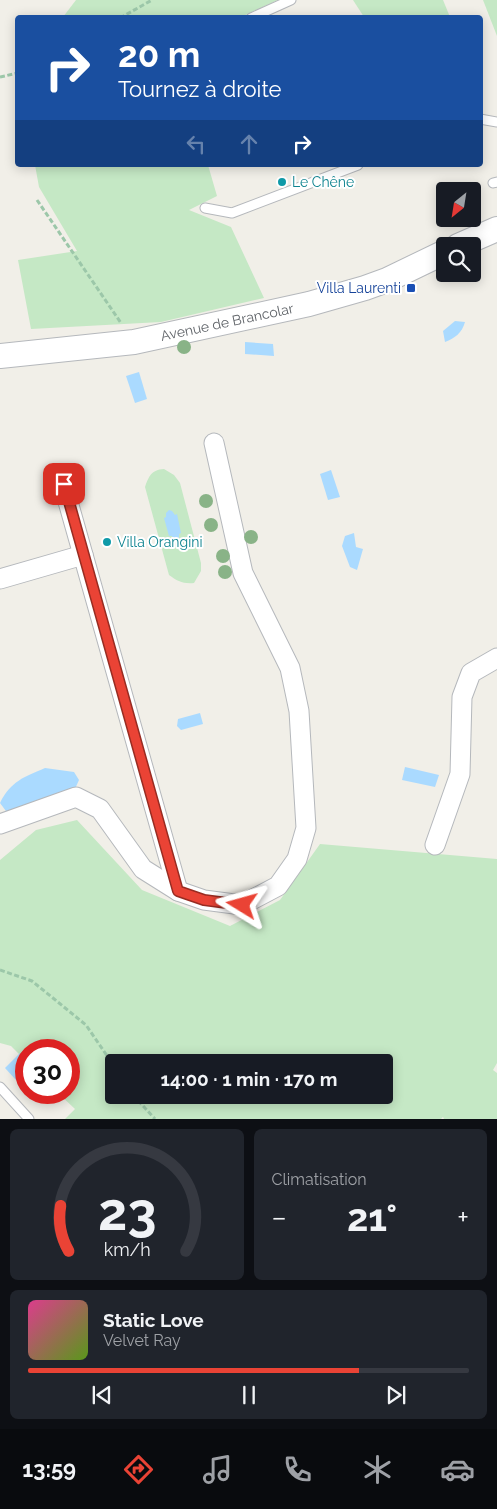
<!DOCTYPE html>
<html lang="fr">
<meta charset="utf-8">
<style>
body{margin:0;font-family:Raleway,sans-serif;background:#20242c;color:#f1f3f6;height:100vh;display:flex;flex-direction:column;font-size:19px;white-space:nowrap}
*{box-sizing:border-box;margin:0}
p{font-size:16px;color:#9ea1a6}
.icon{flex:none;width:28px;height:28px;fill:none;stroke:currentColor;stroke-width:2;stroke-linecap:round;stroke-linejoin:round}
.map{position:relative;height:1119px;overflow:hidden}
.sheet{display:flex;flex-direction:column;gap:10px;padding:10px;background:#0d0f14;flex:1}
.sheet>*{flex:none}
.hud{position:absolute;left:15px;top:15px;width:468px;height:152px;border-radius:5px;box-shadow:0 2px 12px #0003;background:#1a4fa0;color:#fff;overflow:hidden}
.needle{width:32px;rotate:210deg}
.fabs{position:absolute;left:436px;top:182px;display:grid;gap:10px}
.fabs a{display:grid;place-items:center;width:45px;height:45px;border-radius:5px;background:#171b24;box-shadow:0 2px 12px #0003;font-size:25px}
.speed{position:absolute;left:15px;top:1039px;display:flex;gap:10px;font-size:25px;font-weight:700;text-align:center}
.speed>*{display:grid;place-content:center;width:65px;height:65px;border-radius:50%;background:#171b24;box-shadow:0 2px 12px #0003;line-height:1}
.speed .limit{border:8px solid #d22;background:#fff;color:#111}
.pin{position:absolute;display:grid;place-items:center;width:42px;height:42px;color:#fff;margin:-21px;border-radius:10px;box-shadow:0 2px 8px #0006}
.me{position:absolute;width:55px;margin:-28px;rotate:278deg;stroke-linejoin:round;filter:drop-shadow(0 0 4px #0008)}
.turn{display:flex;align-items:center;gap:18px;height:105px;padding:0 20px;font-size:22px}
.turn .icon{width:65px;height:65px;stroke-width:2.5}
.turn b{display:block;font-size:35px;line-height:42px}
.lanes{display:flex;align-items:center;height:48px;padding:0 20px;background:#0003;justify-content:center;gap:25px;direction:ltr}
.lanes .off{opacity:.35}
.big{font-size:38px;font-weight:700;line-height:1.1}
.sheet .widget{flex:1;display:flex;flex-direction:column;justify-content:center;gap:8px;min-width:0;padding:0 18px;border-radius:8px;background:#20242c}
.sheet .dial{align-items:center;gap:0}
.dial svg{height:130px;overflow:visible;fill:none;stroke:#363941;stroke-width:7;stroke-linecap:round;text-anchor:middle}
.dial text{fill:#f1f3f6;stroke:none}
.song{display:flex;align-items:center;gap:15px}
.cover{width:60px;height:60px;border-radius:8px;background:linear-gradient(135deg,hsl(330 70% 55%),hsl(90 70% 35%))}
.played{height:5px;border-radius:2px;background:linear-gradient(90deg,#ea4335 75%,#363941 75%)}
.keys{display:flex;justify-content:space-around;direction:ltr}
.heat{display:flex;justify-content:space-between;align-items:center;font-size:28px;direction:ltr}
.sheet .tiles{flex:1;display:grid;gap:10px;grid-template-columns:1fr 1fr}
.widget:last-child{grid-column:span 2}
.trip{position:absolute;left:105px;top:1054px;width:288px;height:50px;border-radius:5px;background:#171b24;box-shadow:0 2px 12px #0003;font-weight:700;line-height:50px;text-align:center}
.dock{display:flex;height:80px;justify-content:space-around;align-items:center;background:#090b0e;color:#9ea1a6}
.dock .icon{width:35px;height:35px}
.dock .selected{color:#ea4335}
.dock b{font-size:22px;color:#f1f3f6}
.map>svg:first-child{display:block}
.green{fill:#c5e8c5;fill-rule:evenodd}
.water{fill:#aadaff}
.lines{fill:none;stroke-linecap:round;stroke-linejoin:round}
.service-casing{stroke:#b5b8bc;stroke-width:11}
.minor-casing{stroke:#b5b8bc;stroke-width:21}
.tertiary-casing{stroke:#b5b8bc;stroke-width:26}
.path{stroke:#9cc7a9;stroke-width:3;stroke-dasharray:5 2.5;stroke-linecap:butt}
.service{stroke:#fff;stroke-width:9}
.minor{stroke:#fff;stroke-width:19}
.tertiary{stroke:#fff;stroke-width:24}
.tree{fill:#89b387}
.route-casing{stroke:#982c22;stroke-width:12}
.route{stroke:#ea4335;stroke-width:9}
.culture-dot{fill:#0f9aa8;stroke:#fff;stroke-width:2}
.transit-dot{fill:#1a4fb4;stroke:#fff;stroke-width:2}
.labels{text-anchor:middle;stroke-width:4;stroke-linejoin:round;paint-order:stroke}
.culture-label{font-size:14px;fill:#0d838f;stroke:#fff;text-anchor:start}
.transit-label{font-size:14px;fill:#164399;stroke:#fff;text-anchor:end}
.street-label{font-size:14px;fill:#5f6368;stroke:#fff}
</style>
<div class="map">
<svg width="497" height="1119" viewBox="0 0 497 1119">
<rect width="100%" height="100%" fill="#f1efe8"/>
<g class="green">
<polygon points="76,0 278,0 241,17 63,17"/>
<polygon points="353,0 443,0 450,17 364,17"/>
<polygon points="483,0 497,0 497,36"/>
<polygon points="35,165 208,165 217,196 189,210 231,227 264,298 161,322 31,329 18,260 77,251 39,187"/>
<path d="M164 469 174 475 180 483 201 563V571L194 583C183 584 177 581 169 575L145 487C149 476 151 470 164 469Z"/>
<path d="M77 820 142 890 230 926 280 900 320 844 497 859V1063L493 1070 497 1073V1119H444L443 1117 441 1119H65L75 1109 58 1093 69 1092V1050H26V1061L11 1046 0 1043V860L36 830ZM114 1062H384V1095H114Z"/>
</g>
<g class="water">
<path d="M455 321 465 322C462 333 455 338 445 342L443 331Z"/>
<polygon points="245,342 273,344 274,356 245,354"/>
<polygon points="139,372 147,399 135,403 126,376"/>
<polygon points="331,470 340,497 328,500 320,474"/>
<polygon points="169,510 172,511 175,515 177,514 181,533 179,534 179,540 176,541 173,539 172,536 169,536 164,518 166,517 166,513"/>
<polygon points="354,533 356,547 363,549 357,570 350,567 342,546 345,536"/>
<polygon points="200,713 203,724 181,730 177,726 178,719"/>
<polygon points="405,767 439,775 435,787 402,780"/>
<path d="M45 768 74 772 79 780 74 791 9 815 0 803C11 781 24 777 45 768Z"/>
<polygon points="20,1053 26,1059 26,1091 5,1068"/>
</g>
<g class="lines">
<defs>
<g id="service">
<polyline points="251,18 291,0"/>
<polyline points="480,119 497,122"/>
<polyline points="493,183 497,182"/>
<polyline points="205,208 232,213 358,165"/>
<polyline points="0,1087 29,1119"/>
</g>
<g id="minor">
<polyline points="63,484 178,891"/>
<polyline points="0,579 83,555"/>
<polyline points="0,824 76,797 100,809 143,869 178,891 204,900 242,905 278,886 297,859 306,828 299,711 290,668 243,573 214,443"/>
<polyline points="435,845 460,774 462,697 471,673 497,658"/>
</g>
<g id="tertiary">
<polyline points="458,246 497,229"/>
<polyline points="0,356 134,342 309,304 365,288 387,280 445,252"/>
</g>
</defs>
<use href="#service" class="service-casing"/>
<use href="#minor" class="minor-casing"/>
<use href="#tertiary" class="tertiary-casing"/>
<g class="path">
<polyline points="120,18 152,0"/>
<polyline points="0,77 18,73"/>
<polyline points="37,200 121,323"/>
<polyline points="0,970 32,981 86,1025 114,1066"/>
<polyline points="133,1095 155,1119"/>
</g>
<use href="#service" class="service"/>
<use href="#minor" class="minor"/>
<use href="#tertiary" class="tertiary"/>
</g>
<g class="tree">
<circle cx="184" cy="347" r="7"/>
<circle cx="206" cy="501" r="7"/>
<circle cx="211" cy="525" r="7"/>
<circle cx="251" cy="537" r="7"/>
<circle cx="223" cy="556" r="7"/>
<circle cx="225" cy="572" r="7"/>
</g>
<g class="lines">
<defs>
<polyline id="route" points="64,484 178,891 204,900 242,905"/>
</defs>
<use href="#route" class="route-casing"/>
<use href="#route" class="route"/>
</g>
<g class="culture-dot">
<circle cx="282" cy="182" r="5"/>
<circle cx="107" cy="542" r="5"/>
</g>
<rect class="transit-dot" x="406" y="283" width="10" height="10" rx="2.5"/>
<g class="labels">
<g class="culture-label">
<text x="292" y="187">Le Chêne</text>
<text x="117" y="547">Villa Orangini</text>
</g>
<g class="transit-label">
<text x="401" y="293">Villa Laurenti</text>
</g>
<g class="street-label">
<text transform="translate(227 322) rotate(-12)" y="5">Avenue de Brancolar</text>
</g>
</g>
</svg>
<div class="fabs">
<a><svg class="needle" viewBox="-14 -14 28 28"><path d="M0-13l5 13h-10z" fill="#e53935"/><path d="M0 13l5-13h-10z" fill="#9ea1a6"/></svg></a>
<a><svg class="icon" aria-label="search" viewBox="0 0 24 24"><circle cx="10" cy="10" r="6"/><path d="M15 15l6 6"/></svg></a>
</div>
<div class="speed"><div class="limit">30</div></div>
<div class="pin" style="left:64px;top:484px;background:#d93025"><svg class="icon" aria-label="arrive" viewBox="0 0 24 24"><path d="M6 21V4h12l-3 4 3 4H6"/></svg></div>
<svg class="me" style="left:242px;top:905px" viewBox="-20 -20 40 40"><path d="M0-17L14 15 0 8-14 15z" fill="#ea4335" stroke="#fff" stroke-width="4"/></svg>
<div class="trip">14:00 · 1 min · 170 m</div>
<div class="hud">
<div class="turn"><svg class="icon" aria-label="right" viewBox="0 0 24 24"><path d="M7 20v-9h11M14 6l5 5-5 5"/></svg><div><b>20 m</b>Tournez à droite</div></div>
<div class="lanes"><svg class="icon off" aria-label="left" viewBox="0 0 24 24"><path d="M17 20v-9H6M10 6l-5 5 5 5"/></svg><svg class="icon off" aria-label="ahead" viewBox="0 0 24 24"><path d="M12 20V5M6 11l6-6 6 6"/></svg><svg class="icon" aria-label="right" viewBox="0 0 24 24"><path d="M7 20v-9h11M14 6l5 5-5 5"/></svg></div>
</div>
</div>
<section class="sheet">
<div class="tiles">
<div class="widget dial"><svg viewBox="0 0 100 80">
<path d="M14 69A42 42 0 1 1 86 69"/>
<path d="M14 69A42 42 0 0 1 9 41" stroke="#ea4335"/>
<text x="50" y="56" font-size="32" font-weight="700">23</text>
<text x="50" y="72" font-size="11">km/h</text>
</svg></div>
<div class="widget"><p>Climatisation</p>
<div class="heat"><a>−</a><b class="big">21°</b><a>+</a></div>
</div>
<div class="widget">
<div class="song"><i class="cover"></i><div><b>Static Love</b><p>Velvet Ray</p></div></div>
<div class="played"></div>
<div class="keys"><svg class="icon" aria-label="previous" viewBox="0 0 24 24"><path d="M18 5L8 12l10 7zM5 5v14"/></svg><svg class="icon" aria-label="pause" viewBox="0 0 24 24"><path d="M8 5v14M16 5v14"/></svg><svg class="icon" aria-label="next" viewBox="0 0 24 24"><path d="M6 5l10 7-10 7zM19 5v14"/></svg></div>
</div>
</div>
</section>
<nav class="dock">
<b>13:59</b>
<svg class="icon selected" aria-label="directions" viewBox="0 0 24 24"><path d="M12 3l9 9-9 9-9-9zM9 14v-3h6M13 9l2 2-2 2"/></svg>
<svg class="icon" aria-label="music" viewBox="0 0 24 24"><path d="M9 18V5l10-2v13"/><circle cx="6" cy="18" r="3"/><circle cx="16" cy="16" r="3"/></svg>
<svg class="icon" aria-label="phone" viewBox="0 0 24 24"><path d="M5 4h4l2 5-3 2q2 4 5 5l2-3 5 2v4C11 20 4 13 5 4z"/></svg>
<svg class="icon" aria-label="climate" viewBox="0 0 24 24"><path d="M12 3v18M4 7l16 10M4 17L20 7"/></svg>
<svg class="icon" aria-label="car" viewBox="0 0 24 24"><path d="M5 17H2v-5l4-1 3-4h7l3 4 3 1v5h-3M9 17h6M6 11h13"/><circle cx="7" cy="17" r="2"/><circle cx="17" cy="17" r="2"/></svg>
</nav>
